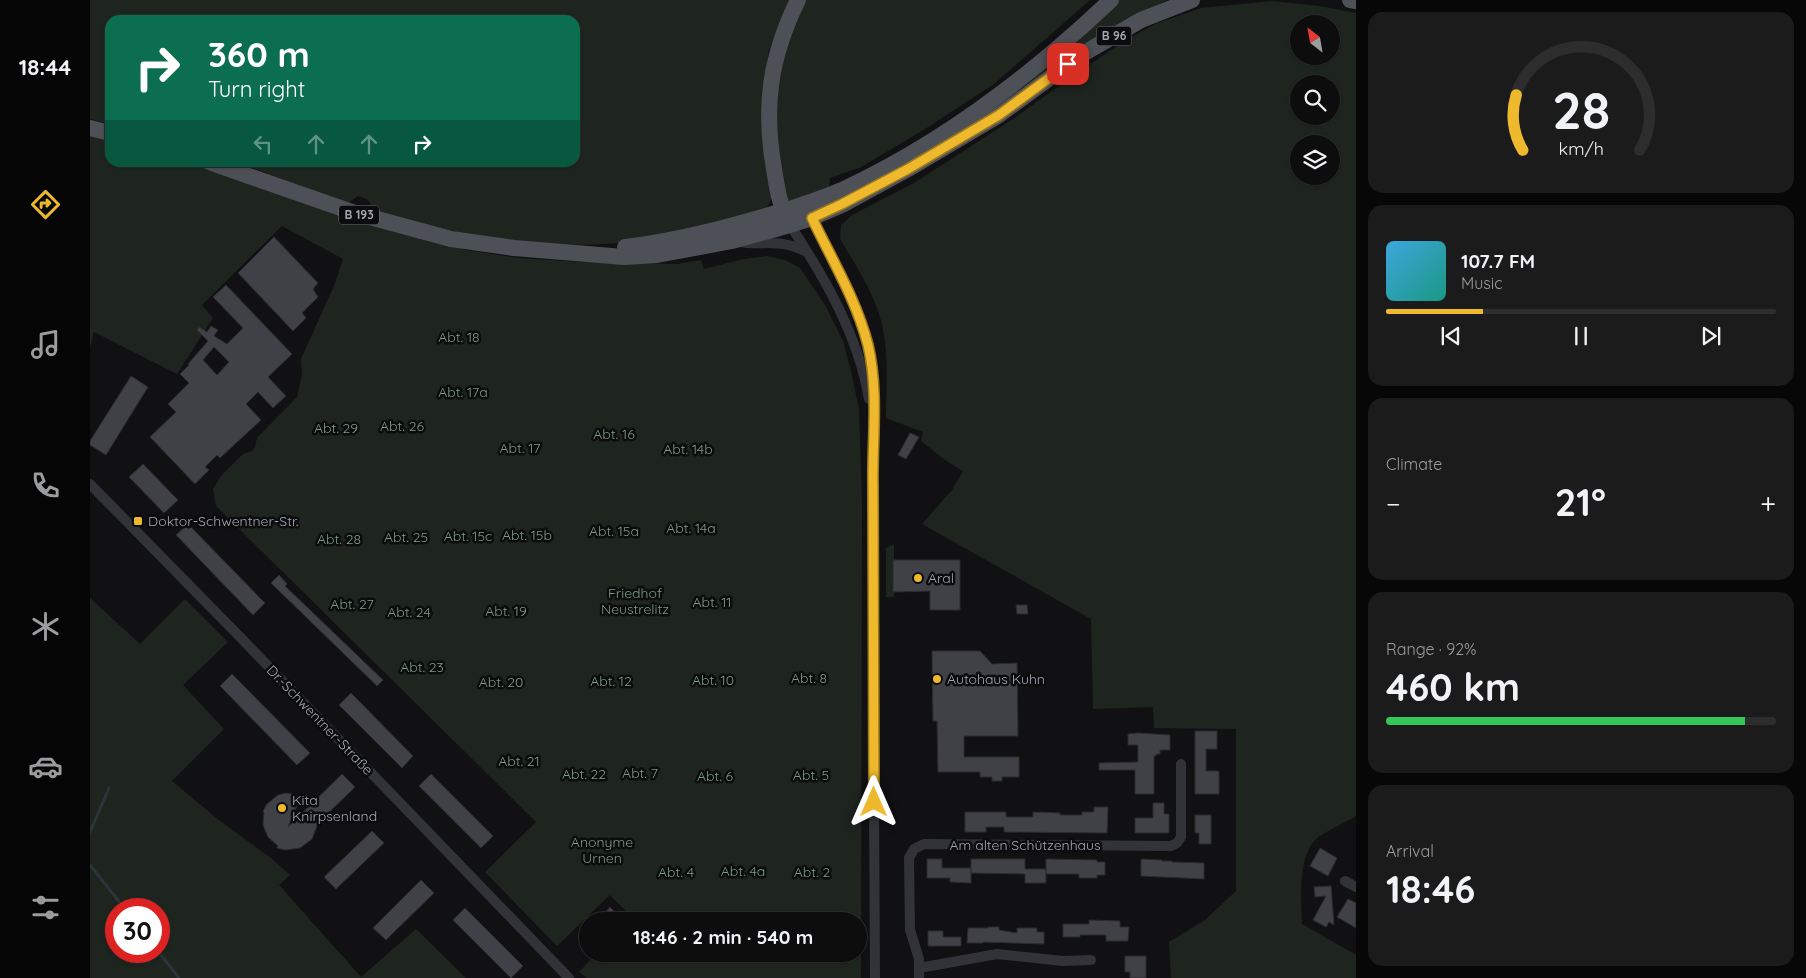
<!DOCTYPE html>
<meta charset="utf-8">
<style>
body{margin:0;font-family:Quicksand,sans-serif;background:#1b1b1c;color:#f1f3f6;height:100vh;display:flex;flex-direction:column;font-size:19px;white-space:nowrap}
*{box-sizing:border-box;margin:0}
p{font-size:16px;color:#9a9c9e}
.icon{flex:none;width:28px;height:28px;fill:none;stroke:currentColor;stroke-width:2;stroke-linecap:round;stroke-linejoin:round}
.map{position:relative;flex:1;overflow:hidden}
.sheet{display:flex;flex-direction:column;gap:12px;padding:12px;background:#070708;width:450px}
.sheet>*{flex:none}
.hud{position:absolute;left:15px;top:15px;width:475px;height:152px;border-radius:15px;box-shadow:0 1px 4px #0004,0 0 0 1px #2d2d2e;background:#0b6e4f;color:#fff;overflow:hidden}
.needle{width:32px;rotate:329deg}
.controls{position:absolute;left:1200px;top:15px;display:grid;gap:10px}
.controls a{display:grid;place-items:center;width:50px;height:50px;border-radius:50%;background:#0d0d0e;box-shadow:0 1px 4px #0004,0 0 0 1px #2d2d2e;font-size:25px}
.speed{position:absolute;left:15px;top:898px;display:flex;gap:10px;font-size:25px;font-weight:700;text-align:center}
.speed>*{display:grid;place-content:center;width:65px;height:65px;border-radius:50%;background:#0d0d0e;box-shadow:0 1px 4px #0004,0 0 0 1px #2d2d2e;line-height:1}
.speed .limit{border:8px solid #d22;background:#fff;color:#111}
.pin{position:absolute;display:grid;place-items:center;width:42px;height:42px;color:#fff;margin:-21px;border-radius:10px;box-shadow:0 2px 8px #0006}
.me{position:absolute;width:55px;margin:-28px;rotate:0deg;stroke-linejoin:round;filter:drop-shadow(0 0 4px #0008)}
.turn{display:flex;align-items:center;gap:18px;height:105px;padding:0 20px;font-size:22px}
.turn .icon{width:65px;height:65px;stroke-width:2.5}
.turn b{display:block;font-size:35px;line-height:42px}
.lanes{display:flex;align-items:center;height:48px;padding:0 20px;background:#0003;justify-content:center;gap:25px;direction:ltr}
.lanes .off{opacity:.35}
.big{font-size:38px;font-weight:700;line-height:1.1}
.sheet .widget{flex:1;display:flex;flex-direction:column;justify-content:center;gap:8px;min-width:0;padding:0 18px;border-radius:15px;background:#1b1b1c}
.sheet .dial{align-items:center;gap:0}
.dial svg{height:130px;overflow:visible;fill:none;stroke:#2d2d2e;stroke-width:7;stroke-linecap:round;text-anchor:middle}
.dial text{fill:#f1f3f6;stroke:none}
.song{display:flex;align-items:center;gap:15px}
.cover{width:60px;height:60px;border-radius:8px;background:linear-gradient(135deg,hsl(200 70% 55%),hsl(170 70% 35%))}
.played{height:5px;border-radius:2px;background:linear-gradient(90deg,#efb92d 25%,#2d2d2e 25%)}
.keys{display:flex;justify-content:space-around;direction:ltr}
.heat{display:flex;justify-content:space-between;align-items:center;font-size:28px;direction:ltr}
.charge{height:8px;border-radius:4px;background:linear-gradient(90deg,#34c759 92%,#2d2d2e 0)}
.trip{position:absolute;left:489px;top:912px;width:288px;height:50px;border-radius:25px;background:#0d0d0e;box-shadow:0 1px 4px #0004,0 0 0 1px #2d2d2e;font-weight:700;line-height:50px;text-align:center}
main{display:flex;flex:1;min-height:0}
.tab-bar{display:flex;flex-direction:column;width:90px;justify-content:space-around;align-items:center;background:#050506;color:#9a9c9e}
.tab-bar .icon{width:35px;height:35px}
.tab-bar .current{color:#efb92d}
.tab-bar b{font-size:22px;color:#f1f3f6}
.map>svg:first-child{display:block}
.green{fill:#1e251f;fill-rule:evenodd}
.lines{fill:none;stroke-linecap:round;stroke-linejoin:round}
.stream{stroke:#2b333b;stroke-width:3}
.building{fill:#404146;stroke:#2c2b2f;fill-rule:evenodd}
.minor{stroke:#323338;stroke-width:10}
.primary{stroke:#4e5057;stroke-width:16}
.route-casing{stroke:#9b781d;stroke-width:12}
.route{stroke:#efb92d;stroke-width:9}
.poi-dot{fill:#efb92d;stroke:#0c0c0e;stroke-width:2}
.labels{text-anchor:middle;stroke-width:5;stroke-linejoin:round;paint-order:stroke}
.shield{fill:#0c0c0e;stroke:#767882;stroke-width:1}
.shield-label{font-size:12px;font-weight:bold;fill:#a3a7b3}
.park-label{font-size:14px;fill:#7a9e7e;stroke:#0c0c0e}
.poi-label{font-size:14px;fill:#a3a7b3;stroke:#0c0c0e;text-anchor:start}
.street-label{font-size:14px;fill:#a3a7b3;stroke:#0c0c0e}
</style>
<main>
<nav class="tab-bar">
<b>18:44</b>
<svg class="icon current" aria-label="directions" viewBox="0 0 24 24"><path d="M12 3l9 9-9 9-9-9zM9 14v-3h6M13 9l2 2-2 2"/></svg>
<svg class="icon" aria-label="music" viewBox="0 0 24 24"><path d="M9 18V5l10-2v13"/><circle cx="6" cy="18" r="3"/><circle cx="16" cy="16" r="3"/></svg>
<svg class="icon" aria-label="phone" viewBox="0 0 24 24"><path d="M5 4h4l2 5-3 2q2 4 5 5l2-3 5 2v4C11 20 4 13 5 4z"/></svg>
<svg class="icon" aria-label="climate" viewBox="0 0 24 24"><path d="M12 3v18M4 7l16 10M4 17L20 7"/></svg>
<svg class="icon" aria-label="car" viewBox="0 0 24 24"><path d="M5 17H2v-5l4-1 3-4h7l3 4 3 1v5h-3M9 17h6M6 11h13"/><circle cx="7" cy="17" r="2"/><circle cx="17" cy="17" r="2"/></svg>
<svg class="icon" aria-label="filters" viewBox="0 0 24 24"><path d="M4 7h16M4 17h16"/><circle cx="9" cy="7" r="2"/><circle cx="15" cy="17" r="2"/></svg>
</nav>
<div class="map">
<svg width="1266" height="978" viewBox="0 0 1266 978">
<rect width="100%" height="100%" fill="#111113"/>
<g class="green">
<path d="M0 0H700L679 50 672 96 682 194C680 204 678 208 669 213 641 219 612 225 584 232 570 235 556 239 543 241 461 253 366 234 287 213L277 199 268 196 258 203 149 163 485 162V20H20V124L0 119Z"/>
<polygon points="712,0 1000,0 904,84 835,129 771,167 740,178 739,187 700,201 697,199 687,161 684,87"/>
<polygon points="1027,0 1078,0 1031,23 932,88"/>
<path d="M1182 1 1230 6 1266 13V816C1256 822 1232 833 1225 840 1208 857 1211 901 1212 924L1266 955V978H1081L1079 942 1115 920 1146 891V729L1064 728 1063 707 1003 709 1001 619 832 524 862 490 873 471 855 460 831 441 833 432 796 418C796 389 799 359 793 329 787 298 767 267 750 239L751 225 762 215 824 183 923 119 986 74 1033 42 1065 24 1111 8ZM1209 24H1241V56H1209ZM1209 84H1241V116H1209ZM1209 144H1241V176H1209Z"/>
<polygon points="0,134 20,139 20,162 99,163 289,227 375,250 429,258 492,262 588,264 611,260 614,269 654,259 677,256 695,260 710,268 735,305 753,341 761,371 769,409 772,503 771,978 497,978 489,972 506,954 768,954 768,921 537,921 541,916 520,895 467,946 395,872 446,822 126,506 123,489 131,476 153,454 162,451 165,447 167,438 207,397 212,374 211,359 244,286 253,259 192,226 112,305 123,318 87,374 4,332 0,348"/>
<polygon points="804,544 804,597 796,597 796,548"/>
<path d="M0 598 50 644 95 599 138 642 93 685 134 729 82 781 130 821 181 858 200 875 189 885 271 977 326 929 376 978H0ZM26 909H69V951H26Z"/>
</g>
<g class="lines">
<g class="stream">
<polyline points="0,832 19,788"/>
<polyline points="0,865 35,909"/>
<polyline points="68,951 89,978"/>
</g>
</g>
<g class="building">
<polygon points="184,237 228,283 223,289 228,297 212,313 216,318 203,331 148,273"/>
<path d="M136 285 202 354 178 377 196 396 183 408 168 392 156 404 171 420 130 458 127 455 115 467 119 470 105 484 60 437 86 412 78 404 99 383 90 374 99 365 98 364 118 341 107 330 109 327 117 332 121 326 128 330 124 336 137 344 153 328 123 297ZM124 347 139 362 127 375 113 360Z"/>
<polygon points="41,376 58,387 16,455 0,445 0,441"/>
<polygon points="820,433 829,437 816,459 808,455"/>
<polygon points="53,464 88,500 74,513 39,477"/>
<polygon points="98,524 175,603 163,615 86,535"/>
<polygon points="803,560 870,560 870,610 840,610 840,591 803,592"/>
<polygon points="189,575 197,584 195,586 293,680 287,686 181,583"/>
<polygon points="926,605 937,605 938,614 927,614"/>
<polygon points="842,651 890,651 902,664 927,663 928,736 874,736 874,757 929,757 929,777 912,777 912,781 902,781 902,777 890,777 890,772 848,772 847,721 843,721"/>
<polygon points="142,674 220,753 207,765 130,686"/>
<polygon points="261,693 323,756 312,768 249,705"/>
<polygon points="1105,731 1127,731 1127,749 1116,749 1116,771 1129,771 1129,794 1105,794"/>
<polygon points="1048,733 1080,735 1080,750 1070,750 1070,754 1066,754 1066,756 1064,756 1064,794 1045,794 1045,770 1009,770 1009,763 1048,762 1048,745 1038,745 1038,734"/>
<polygon points="252,774 265,787 228,823 222,839 210,848 195,850 187,848 188,846 178,837 173,825 174,812 173,811 177,804 188,795 196,793 211,796 198,827"/>
<polygon points="341,774 403,836 391,848 329,786"/>
<polygon points="1063,803 1074,803 1074,814 1079,814 1079,833 1045,833 1045,818 1063,818"/>
<polygon points="1004,807 1018,807 1017,833 914,832 914,827 896,827 896,832 875,832 875,812 916,812 916,817 943,817 943,812 970,813 970,815 992,815 992,812 1004,812"/>
<polygon points="1105,815 1121,815 1121,844 1109,844 1109,833 1105,833"/>
<polygon points="282,831 294,843 246,889 234,877"/>
<polygon points="1230,848 1247,858 1238,876 1220,866"/>
<polygon points="837,859 852,859 852,868 881,868 881,883 860,882 860,878 837,878"/>
<polygon points="881,859 935,859 935,869 956,869 956,883 935,883 935,874 881,873"/>
<polygon points="956,859 1007,860 1007,862 1015,862 1015,875 1007,875 1007,878 989,878 989,874 956,874"/>
<polygon points="1051,859 1072,860 1072,861 1082,861 1082,862 1114,863 1114,879 1051,876"/>
<polygon points="331,880 344,893 296,940 283,928"/>
<polygon points="1241,886 1244,925 1239,922 1236,927 1223,920 1236,896 1225,897 1224,887"/>
<polygon points="1258,899 1266,903 1266,928 1247,917"/>
<polygon points="520,907 528,915 523,921 513,915"/>
<polygon points="375,908 433,966 421,978 363,920"/>
<polygon points="999,920 1030,921 1030,927 1039,927 1038,941 1016,941 1016,935 990,935 990,937 973,937 973,924 999,924"/>
<polygon points="898,927 909,927 909,930 927,933 927,928 947,928 947,932 954,932 954,944 893,942 893,943 877,943 878,928 898,928"/>
<polygon points="838,931 853,931 853,937 871,937 871,946 838,946"/>
<polygon points="1035,956 1056,956 1056,978 1040,978 1040,972 1035,972"/>
</g>
<g class="lines">
<g class="minor">
<path d="M720 214C744 263 774 310 782 365 786 396 783 427 782 457L785 978"/>
<path d="M700 225C735 278 768 335 779 399"/>
<path d="M650 242C666 245 682 241 698 245 705 246 711 249 717 252"/>
<polyline points="0,484 151,638 479,978"/>
<polyline points="1255,881 1266,887"/>
<polyline points="829,968 829,959 820,930 819,858 824,849 834,844 1081,846 1087,843 1091,837 1091,764"/>
<polyline points="829,978 829,968 907,954 973,961 1001,960"/>
</g>
<g class="primary">
<polyline points="1260,0 1266,1"/>
<polyline points="0,128 20,133"/>
<polyline points="119,162 265,213 361,239 424,248 534,257 567,255 642,241 686,229 722,218 752,205 818,169 909,115 991,55 1051,20 1102,0"/>
<path d="M698 221C689 204 687 187 684 169 673 106 680 57 708 0"/>
<path d="M535 247C589 241 642 226 693 211 714 204 734 198 754 189 853 143 942 75 1021 0"/>
</g>
</g>
<g class="lines">
<defs>
<path id="route" d="M784 802C784 698 784 593 783 488 782 442 789 391 778 345 766 299 742 260 722 218L752 204 818 169 909 115 978 64"/>
</defs>
<use href="#route" class="route-casing"/>
<use href="#route" class="route"/>
</g>
<g class="poi-dot">
<rect x="43" y="516" width="10" height="10" rx="2.5"/>
<circle cx="828" cy="578" r="5"/>
<circle cx="847" cy="679" r="5"/>
<circle cx="192" cy="808" r="5"/>
</g>
<g class="labels">
<g class="shield">
<rect x="1006.5" y="26.5" width="35" height="19" rx="4"/>
<rect x="249" y="205.5" width="40" height="19" rx="4"/>
</g>
<g class="shield-label">
<text x="1024" y="40">B 96</text>
<text x="269" y="219">B 193</text>
</g>
<g class="park-label">
<text x="369" y="342">Abt. 18</text>
<text x="373" y="397">Abt. 17a</text>
<text x="312" y="431">Abt. 26</text>
<text x="246" y="433">Abt. 29</text>
<text x="524" y="439">Abt. 16</text>
<text x="430" y="453">Abt. 17</text>
<text x="598" y="454">Abt. 14b</text>
<text x="601" y="533">Abt. 14a</text>
<text x="524" y="536">Abt. 15a</text>
<text x="437" y="540">Abt. 15b</text>
<text x="378" y="541">Abt. 15c</text>
<text x="316" y="542">Abt. 25</text>
<text x="249" y="544">Abt. 28</text>
<text x="545" y="598">Friedhof<tspan x="545" dy="16">Neustrelitz</tspan></text>
<text x="622" y="607">Abt. 11</text>
<text x="262" y="609">Abt. 27</text>
<text x="416" y="616">Abt. 19</text>
<text x="319" y="617">Abt. 24</text>
<text x="332" y="672">Abt. 23</text>
<text x="719" y="683">Abt. 8</text>
<text x="623" y="685">Abt. 10</text>
<text x="521" y="686">Abt. 12</text>
<text x="411" y="687">Abt. 20</text>
<text x="429" y="766">Abt. 21</text>
<text x="550" y="778">Abt. 7</text>
<text x="494" y="779">Abt. 22</text>
<text x="721" y="780">Abt. 5</text>
<text x="625" y="781">Abt. 6</text>
<text x="512" y="847">Anonyme<tspan x="512" dy="16">Urnen</tspan></text>
<text x="653" y="876">Abt. 4a</text>
<text x="586" y="877">Abt. 4</text>
<text x="722" y="877">Abt. 2</text>
</g>
<g class="poi-label">
<text x="58" y="526">Doktor-Schwentner-Str.</text>
<text x="838" y="583">Aral</text>
<text x="857" y="684">Autohaus Kuhn</text>
<text x="202" y="805">Kita<tspan x="202" dy="16">Knirpsenland</tspan></text>
</g>
<g class="street-label">
<text transform="translate(230 720) rotate(46)" y="5">Dr.-Schwentner-Straße</text>
<text x="935" y="850">Am alten Schützenhaus</text>
</g>
</g>
</svg>
<div class="controls">
<a><svg class="needle" viewBox="-14 -14 28 28"><path d="M0-13l5 13h-10z" fill="#e53935"/><path d="M0 13l5-13h-10z" fill="#9a9c9e"/></svg></a>
<a><svg class="icon" aria-label="search" viewBox="0 0 24 24"><circle cx="10" cy="10" r="6"/><path d="M15 15l6 6"/></svg></a>
<a><svg class="icon" aria-label="layers" viewBox="0 0 24 24"><path d="M12 4l9 5-9 5-9-5zM3 14l9 5 9-5"/></svg></a>
</div>
<div class="speed"><div class="limit">30</div></div>
<div class="pin" style="left:978px;top:64px;background:#d93025"><svg class="icon" aria-label="arrive" viewBox="0 0 24 24"><path d="M6 21V4h12l-3 4 3 4H6"/></svg></div>
<svg class="me" style="left:784px;top:802px" viewBox="-20 -20 40 40"><path d="M0-17L14 15 0 8-14 15z" fill="#efb92d" stroke="#fff" stroke-width="4"/></svg>
<div class="trip">18:46 · 2 min · 540 m</div>
<div class="hud">
<div class="turn"><svg class="icon" aria-label="right" viewBox="0 0 24 24"><path d="M7 20v-9h11M14 6l5 5-5 5"/></svg><div><b>360 m</b>Turn right</div></div>
<div class="lanes"><svg class="icon off" aria-label="left" viewBox="0 0 24 24"><path d="M17 20v-9H6M10 6l-5 5 5 5"/></svg><svg class="icon off" aria-label="ahead" viewBox="0 0 24 24"><path d="M12 20V5M6 11l6-6 6 6"/></svg><svg class="icon off" aria-label="ahead" viewBox="0 0 24 24"><path d="M12 20V5M6 11l6-6 6 6"/></svg><svg class="icon" aria-label="right" viewBox="0 0 24 24"><path d="M7 20v-9h11M14 6l5 5-5 5"/></svg></div>
</div>
</div>
<section class="sheet">
<div class="widget dial"><svg viewBox="0 0 100 80">
<path d="M14 69A42 42 0 1 1 86 69"/>
<path d="M14 69A42 42 0 0 1 10 35" stroke="#efb92d"/>
<text x="50" y="56" font-size="32" font-weight="700">28</text>
<text x="50" y="72" font-size="11">km/h</text>
</svg></div>
<div class="widget">
<div class="song"><i class="cover"></i><div><b>107.7 FM</b><p>Music</p></div></div>
<div class="played"></div>
<div class="keys"><svg class="icon" aria-label="previous" viewBox="0 0 24 24"><path d="M18 5L8 12l10 7zM5 5v14"/></svg><svg class="icon" aria-label="pause" viewBox="0 0 24 24"><path d="M8 5v14M16 5v14"/></svg><svg class="icon" aria-label="next" viewBox="0 0 24 24"><path d="M6 5l10 7-10 7zM19 5v14"/></svg></div>
</div>
<div class="widget"><p>Climate</p>
<div class="heat"><a>−</a><b class="big">21°</b><a>+</a></div>
</div>
<div class="widget"><p>Range · 92%</p><b class="big">460 km</b><div class="charge"></div></div>
<div class="widget"><p>Arrival</p><b class="big">18:46</b></div>
</section>
</main>
